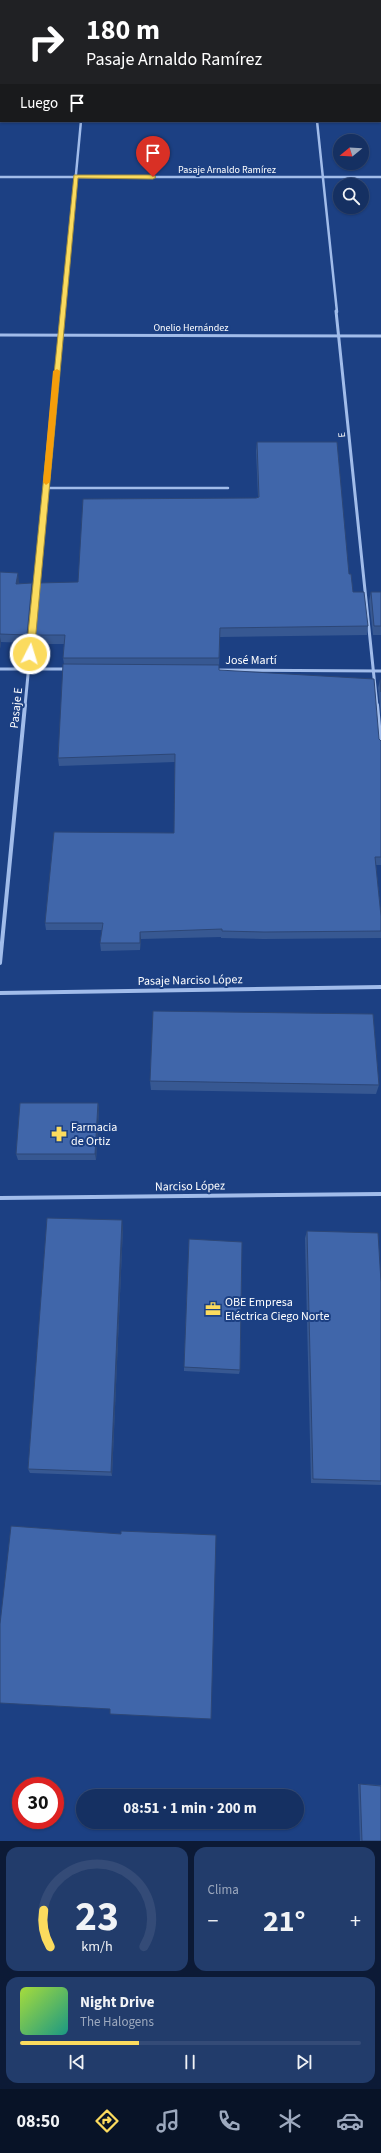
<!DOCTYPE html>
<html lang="es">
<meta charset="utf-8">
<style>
body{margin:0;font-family:"Source Sans 3",sans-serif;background:#223c6b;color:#f1f3f6;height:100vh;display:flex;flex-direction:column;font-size:15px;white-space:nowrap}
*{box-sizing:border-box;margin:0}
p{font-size:13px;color:#9da9be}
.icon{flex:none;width:22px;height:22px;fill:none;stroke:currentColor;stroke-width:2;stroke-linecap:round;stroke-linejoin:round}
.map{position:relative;height:1841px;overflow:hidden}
.details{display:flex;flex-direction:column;gap:6px;padding:6px;background:#0c1a36;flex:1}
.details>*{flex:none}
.hud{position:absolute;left:0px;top:0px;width:381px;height:122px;box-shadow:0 1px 3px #0004,0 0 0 1px #344b77;background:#202124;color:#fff;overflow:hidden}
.needle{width:26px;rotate:252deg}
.controls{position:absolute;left:333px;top:134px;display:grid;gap:8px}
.controls a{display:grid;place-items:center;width:36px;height:36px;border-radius:50%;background:#153062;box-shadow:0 1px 3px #0004,0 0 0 1px #344b77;font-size:20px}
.speed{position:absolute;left:12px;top:1777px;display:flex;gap:8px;font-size:20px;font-weight:700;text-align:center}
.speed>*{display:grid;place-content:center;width:52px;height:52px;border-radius:50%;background:#153062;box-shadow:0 1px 3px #0004,0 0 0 1px #344b77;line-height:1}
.speed .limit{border:6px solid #d22;background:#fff;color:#111}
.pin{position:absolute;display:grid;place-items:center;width:34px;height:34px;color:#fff;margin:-41px -17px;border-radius:50% 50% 50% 0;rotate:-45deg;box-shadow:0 0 4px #0007}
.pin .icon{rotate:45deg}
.me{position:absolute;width:44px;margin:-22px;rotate:5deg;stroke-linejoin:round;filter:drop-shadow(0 0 3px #0008)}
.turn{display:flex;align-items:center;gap:14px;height:84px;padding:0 20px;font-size:18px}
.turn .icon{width:52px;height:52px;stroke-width:2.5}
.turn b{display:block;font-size:28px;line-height:34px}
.then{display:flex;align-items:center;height:38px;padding:0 20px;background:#0003;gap:8px;font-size:15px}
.big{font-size:30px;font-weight:700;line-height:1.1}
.details .widget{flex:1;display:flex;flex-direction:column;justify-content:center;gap:6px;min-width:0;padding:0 14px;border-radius:12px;background:#223c6b}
.details .dial{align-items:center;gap:0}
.dial svg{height:104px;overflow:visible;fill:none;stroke:#344b77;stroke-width:7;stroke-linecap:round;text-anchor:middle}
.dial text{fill:#f1f3f6;stroke:none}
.song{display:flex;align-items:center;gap:12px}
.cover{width:48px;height:48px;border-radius:6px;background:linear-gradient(135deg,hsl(80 70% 55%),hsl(170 70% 35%))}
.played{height:4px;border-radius:2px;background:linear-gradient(90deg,#fbdb5e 35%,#344b77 35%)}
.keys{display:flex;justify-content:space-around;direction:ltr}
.heat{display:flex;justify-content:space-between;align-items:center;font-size:22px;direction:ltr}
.details .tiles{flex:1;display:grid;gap:6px;grid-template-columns:1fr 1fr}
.widget:last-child{grid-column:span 2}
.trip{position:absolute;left:76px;top:1789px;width:228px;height:40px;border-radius:20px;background:#153062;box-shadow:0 1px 3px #0004,0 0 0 1px #344b77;font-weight:700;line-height:40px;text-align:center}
.tab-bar{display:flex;height:64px;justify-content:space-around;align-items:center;background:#081327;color:#9da9be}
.tab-bar .icon{width:28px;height:28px}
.tab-bar .selected{color:#fbdb5e}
.tab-bar b{font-size:18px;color:#f1f3f6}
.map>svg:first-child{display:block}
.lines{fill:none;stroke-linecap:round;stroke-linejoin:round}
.stream{fill:#94b5ec;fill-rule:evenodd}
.lane{stroke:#a1bcea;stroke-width:2.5}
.street-far2{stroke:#a1bcea;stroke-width:2.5}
.street-far1{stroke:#a1bcea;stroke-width:3}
.street{stroke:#a1bcea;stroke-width:4}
.wall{fill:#375892}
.shaded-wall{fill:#2d4777}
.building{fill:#4066aa;stroke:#2d4777}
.route{fill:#fbdb5e;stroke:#a38e3d}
.slow{fill:#f59e0b}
.labels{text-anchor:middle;stroke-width:4;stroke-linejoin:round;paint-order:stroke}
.far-street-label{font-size:10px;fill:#fff;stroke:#1c4083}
.street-label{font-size:12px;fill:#fff;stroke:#1c4083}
.poi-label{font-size:12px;fill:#fff;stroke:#1c4083;text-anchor:start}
</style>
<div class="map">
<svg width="381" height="1841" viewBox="0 0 381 1841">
<rect width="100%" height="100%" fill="#1c4083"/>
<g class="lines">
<g class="stream">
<rect x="0" y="51" width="1" height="4"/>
<rect x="380" y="51" width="1" height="4"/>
</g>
<polyline class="lane" points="45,488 228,488"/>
<g class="street-far2">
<polyline points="317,121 337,312"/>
<polyline points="0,177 381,177"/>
<polyline points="63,312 81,121"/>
</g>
<g class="street-far1">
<polyline points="336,311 377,706"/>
<polyline points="0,335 381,336"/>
<polyline points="0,669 67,669"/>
<polyline points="213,670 381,671"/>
<polyline points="25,706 63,311"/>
</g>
<g class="street">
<polyline points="377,705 381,747"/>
<polyline points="0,963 25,705"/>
<polyline points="0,993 381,987"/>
<polyline points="0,1198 381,1194"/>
</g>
</g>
<g class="wall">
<polygon points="257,442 349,574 353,592 368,626 367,635 220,637 219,670 379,739 381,741 381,865 376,865 381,916 381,938 263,939 221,938 221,937 141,939 140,950 101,951 100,943 102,930 46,930 45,923 174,833 175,762 59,766 58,758 64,664 63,658 64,644 34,644 33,635 78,582 258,497 256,451"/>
<polygon points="0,572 19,582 19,584 33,592 28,643 1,642 0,649"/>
<polygon points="371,592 381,592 381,635 373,635 369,601"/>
<polygon points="380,680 381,680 381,714 378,688"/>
<polygon points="150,1081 379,1085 376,1094 151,1090"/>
<polygon points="98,1103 99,1109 96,1160 18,1160 16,1154"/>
<polygon points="123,1227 112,1476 30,1473 28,1469"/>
<polygon points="307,1231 381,1282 381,1485 311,1483 305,1238"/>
<polygon points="184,1367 240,1370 239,1374 184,1371"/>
<polygon points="358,1784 381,1785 381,1841 360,1841"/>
</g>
<g class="shaded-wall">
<polygon points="18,573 19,582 17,593 16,584"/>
<polygon points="32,583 33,592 28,643 27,635"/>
<polygon points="0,636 1,642 0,649"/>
<polygon points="140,932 141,939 140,950"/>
<polygon points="98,1103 99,1109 96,1160 95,1154"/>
<polygon points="122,1220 123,1227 112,1476 111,1472"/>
</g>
<g class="building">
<polygon points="257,442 337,442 349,574 351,574 353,592 364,592 368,626 220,628 219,658 63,658 65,635 33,635 38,583 78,582 83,499 256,498 259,497"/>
<polygon points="0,572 18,573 16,584 32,583 27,635 0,634"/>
<polygon points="371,592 381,592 381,626 374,626"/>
<polygon points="63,664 219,665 219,670 374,679 379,739 381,741 381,857 375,857 381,916 381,931 264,932 222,931 222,929 140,932 140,943 100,943 103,923 45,923 54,832 174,833 175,754 58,758"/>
<polygon points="380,680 381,680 381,692"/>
<polygon points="153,1011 373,1014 379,1085 150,1081"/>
<polygon points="20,1103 98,1103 95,1154 16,1154"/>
<polygon points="47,1218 122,1220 111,1472 28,1469"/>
<polygon points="307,1231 378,1233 381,1282 381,1481 313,1479"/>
<polygon points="189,1239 242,1242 240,1370 184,1367"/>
<polygon points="11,1526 121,1534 121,1531 216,1535 211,1719 110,1714 110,1709 0,1703 0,1624"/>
<polygon points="360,1784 381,1786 381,1841 362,1841"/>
</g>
<polygon class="route" points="74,175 153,175 156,177 153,179 78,178 34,654 30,657 26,654"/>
<polygon class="slow" points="57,369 60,371 50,482 46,485 43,482 53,371"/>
<defs>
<symbol id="pharmacy-bare" viewBox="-9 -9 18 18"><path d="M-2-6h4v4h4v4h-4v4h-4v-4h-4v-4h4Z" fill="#fbdb5e" stroke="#1c4083" stroke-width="2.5" paint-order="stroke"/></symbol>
<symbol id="office-bare" viewBox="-9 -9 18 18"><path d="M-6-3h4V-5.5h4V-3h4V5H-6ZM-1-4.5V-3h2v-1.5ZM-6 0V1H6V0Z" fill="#fbdb5e" stroke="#1c4083" stroke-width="2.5" paint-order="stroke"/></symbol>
</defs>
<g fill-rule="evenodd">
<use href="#pharmacy-bare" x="48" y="1123" width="22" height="22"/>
<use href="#office-bare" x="202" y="1298" width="22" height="22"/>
</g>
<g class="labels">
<g class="far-street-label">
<text x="227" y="173">Pasaje Arnaldo Ramírez</text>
<text x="191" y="331">Onelio Hernández</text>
<text transform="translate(341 435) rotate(-96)" y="4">E</text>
</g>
<g class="street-label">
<text x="251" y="664">José Martí</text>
<text transform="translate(16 708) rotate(-84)" y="4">Pasaje E</text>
<text transform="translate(190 980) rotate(-1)" y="4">Pasaje Narciso López</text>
<text transform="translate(190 1186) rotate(-1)" y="4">Narciso López</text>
</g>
<g class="poi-label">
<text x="71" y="1131">Farmacia<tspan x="71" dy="14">de Ortiz</tspan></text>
<text x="225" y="1306">OBE Empresa<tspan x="225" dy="14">Eléctrica Ciego Norte</tspan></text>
</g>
</g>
</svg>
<div class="controls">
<a><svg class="needle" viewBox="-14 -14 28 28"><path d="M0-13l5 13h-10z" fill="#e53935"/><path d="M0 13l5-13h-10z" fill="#9da9be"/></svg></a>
<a><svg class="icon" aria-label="search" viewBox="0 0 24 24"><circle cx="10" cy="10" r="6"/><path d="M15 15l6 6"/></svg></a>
</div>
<div class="speed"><div class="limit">30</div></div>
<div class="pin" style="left:153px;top:177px;background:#d93025"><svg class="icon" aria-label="arrive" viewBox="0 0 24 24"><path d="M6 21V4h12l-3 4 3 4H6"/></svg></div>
<svg class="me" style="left:30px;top:654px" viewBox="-20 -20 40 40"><circle r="17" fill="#fbdb5e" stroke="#fff" stroke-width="3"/><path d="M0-11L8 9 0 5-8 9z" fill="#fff"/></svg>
<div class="trip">08:51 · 1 min · 200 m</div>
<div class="hud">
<div class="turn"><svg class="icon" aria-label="right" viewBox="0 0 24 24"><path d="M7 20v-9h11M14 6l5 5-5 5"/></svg><div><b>180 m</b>Pasaje Arnaldo Ramírez</div></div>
<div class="then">Luego<svg class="icon" aria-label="arrive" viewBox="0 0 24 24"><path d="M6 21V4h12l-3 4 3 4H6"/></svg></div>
</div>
</div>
<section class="details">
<div class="tiles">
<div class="widget dial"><svg viewBox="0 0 100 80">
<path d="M14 69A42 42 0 1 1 86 69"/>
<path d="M14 69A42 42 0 0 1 9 41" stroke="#fbdb5e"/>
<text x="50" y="56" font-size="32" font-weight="700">23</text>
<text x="50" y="72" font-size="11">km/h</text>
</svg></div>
<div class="widget"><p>Clima</p>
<div class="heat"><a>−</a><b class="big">21°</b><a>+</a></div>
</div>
<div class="widget">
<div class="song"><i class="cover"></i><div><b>Night Drive</b><p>The Halogens</p></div></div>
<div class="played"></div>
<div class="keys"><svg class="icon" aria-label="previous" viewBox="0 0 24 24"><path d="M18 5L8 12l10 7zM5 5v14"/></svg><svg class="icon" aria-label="pause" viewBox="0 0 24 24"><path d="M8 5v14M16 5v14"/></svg><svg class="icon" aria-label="next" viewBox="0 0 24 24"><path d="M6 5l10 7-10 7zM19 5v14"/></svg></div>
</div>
</div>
</section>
<nav class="tab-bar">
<b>08:50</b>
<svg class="icon selected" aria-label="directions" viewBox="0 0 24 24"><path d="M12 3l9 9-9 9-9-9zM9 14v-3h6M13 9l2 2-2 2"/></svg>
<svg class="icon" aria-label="music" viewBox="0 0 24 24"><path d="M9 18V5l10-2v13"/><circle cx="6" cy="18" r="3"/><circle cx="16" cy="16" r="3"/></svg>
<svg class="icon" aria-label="phone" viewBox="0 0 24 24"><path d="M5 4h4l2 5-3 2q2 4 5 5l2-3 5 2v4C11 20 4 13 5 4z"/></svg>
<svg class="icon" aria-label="climate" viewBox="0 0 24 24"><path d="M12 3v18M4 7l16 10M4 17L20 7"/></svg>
<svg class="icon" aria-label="car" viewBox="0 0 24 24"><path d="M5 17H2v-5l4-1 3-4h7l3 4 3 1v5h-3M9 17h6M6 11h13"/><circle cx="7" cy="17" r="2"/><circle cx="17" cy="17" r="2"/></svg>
</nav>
